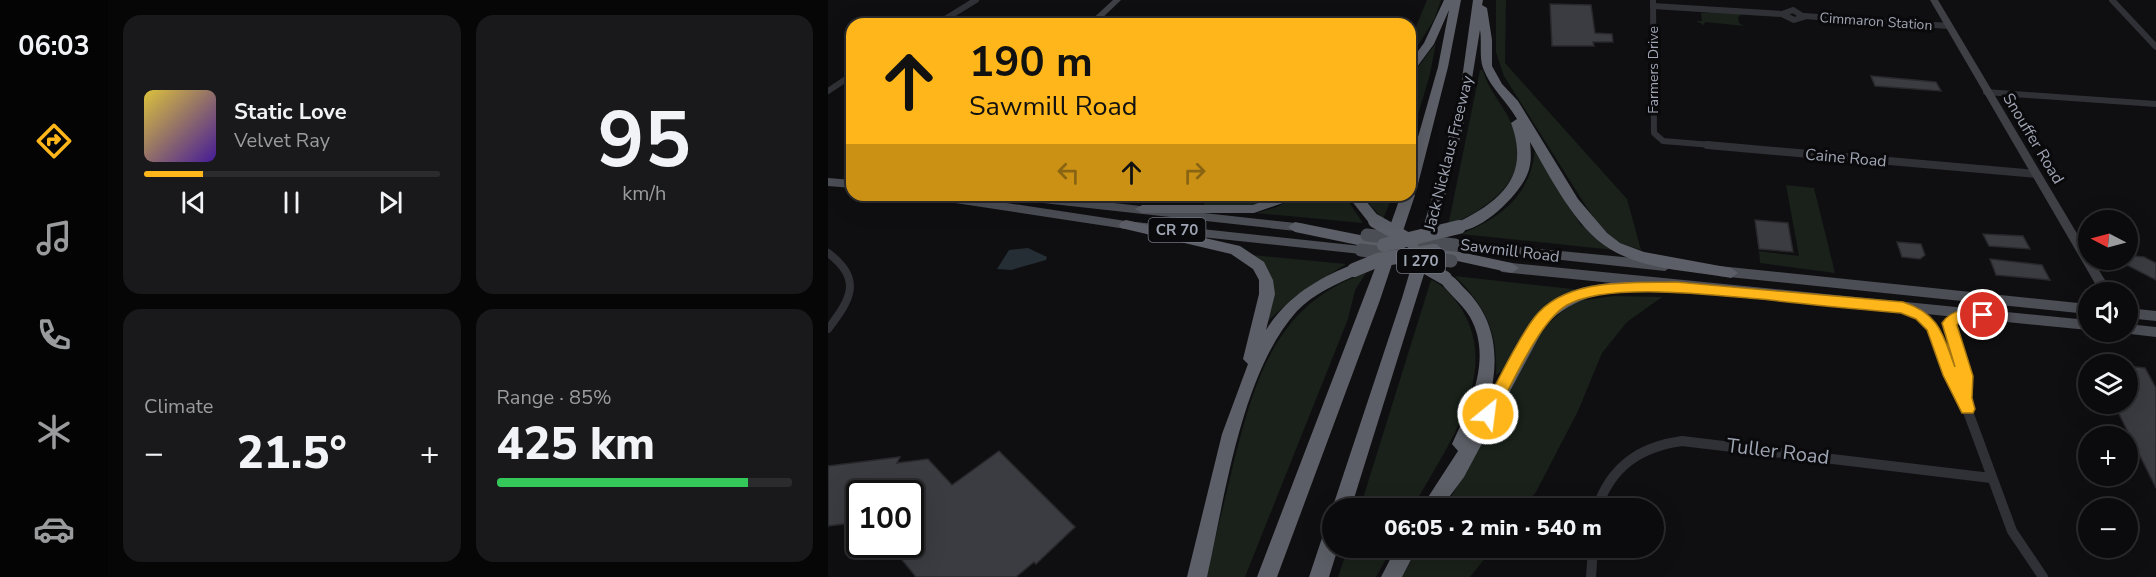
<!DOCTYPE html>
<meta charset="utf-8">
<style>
body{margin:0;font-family:"Nunito Sans",sans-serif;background:#19191b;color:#f1f3f6;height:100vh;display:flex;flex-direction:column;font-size:22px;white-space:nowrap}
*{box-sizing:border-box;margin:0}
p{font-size:20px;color:#9a9b9d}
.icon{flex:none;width:33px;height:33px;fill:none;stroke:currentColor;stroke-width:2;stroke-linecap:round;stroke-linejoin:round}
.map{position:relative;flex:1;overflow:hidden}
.drawer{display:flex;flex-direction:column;gap:15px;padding:15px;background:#060607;width:720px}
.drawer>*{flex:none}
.banner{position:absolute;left:18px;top:18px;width:570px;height:183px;border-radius:18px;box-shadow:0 6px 24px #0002,0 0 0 2px #2b2b2e;background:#feb61a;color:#111;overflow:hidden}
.needle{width:39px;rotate:276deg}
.fabs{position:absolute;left:1250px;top:210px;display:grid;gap:12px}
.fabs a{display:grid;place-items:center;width:60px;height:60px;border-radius:50%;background:#0b0b0d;box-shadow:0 6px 24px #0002,0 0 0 2px #2b2b2e;font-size:30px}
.speed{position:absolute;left:18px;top:480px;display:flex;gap:12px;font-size:30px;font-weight:700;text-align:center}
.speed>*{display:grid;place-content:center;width:78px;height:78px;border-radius:50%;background:#0b0b0d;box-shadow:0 6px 24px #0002,0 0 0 2px #2b2b2e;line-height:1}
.speed .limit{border:3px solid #111;border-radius:9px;background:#fff;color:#111}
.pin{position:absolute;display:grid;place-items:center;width:51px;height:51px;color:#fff;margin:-26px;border:3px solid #fff;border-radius:50%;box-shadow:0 2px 6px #0007}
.me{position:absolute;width:66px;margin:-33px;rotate:29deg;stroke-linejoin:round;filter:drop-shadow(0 0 4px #0008)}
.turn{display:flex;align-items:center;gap:21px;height:126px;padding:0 24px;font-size:27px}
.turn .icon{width:78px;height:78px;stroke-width:2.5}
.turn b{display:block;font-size:42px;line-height:51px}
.lanes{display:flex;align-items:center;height:57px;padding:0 24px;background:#0003;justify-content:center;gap:30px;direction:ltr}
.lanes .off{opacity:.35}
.big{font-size:45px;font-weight:800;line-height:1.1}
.drawer .tile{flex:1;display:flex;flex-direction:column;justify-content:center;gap:9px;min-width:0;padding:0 21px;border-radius:18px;background:#19191b}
.drawer .dial{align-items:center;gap:0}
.dial b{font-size:78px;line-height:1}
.song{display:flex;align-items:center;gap:18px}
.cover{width:72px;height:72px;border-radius:9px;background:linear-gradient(135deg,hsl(50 70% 55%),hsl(260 70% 35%))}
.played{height:6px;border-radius:3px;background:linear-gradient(90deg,#feb61a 20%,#2b2b2e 20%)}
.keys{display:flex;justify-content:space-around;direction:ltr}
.heat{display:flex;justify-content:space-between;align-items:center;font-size:33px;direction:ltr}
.charge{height:9px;border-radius:4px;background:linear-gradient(90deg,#34c759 85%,#2b2b2e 0)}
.drawer .tiles{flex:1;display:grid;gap:15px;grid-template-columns:repeat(2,1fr)}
.trip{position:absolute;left:494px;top:498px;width:342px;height:60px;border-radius:30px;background:#0b0b0d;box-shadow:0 6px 24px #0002,0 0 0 2px #2b2b2e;font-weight:800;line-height:60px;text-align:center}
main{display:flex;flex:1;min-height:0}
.tab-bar{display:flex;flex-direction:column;width:108px;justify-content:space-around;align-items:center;background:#040405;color:#9a9b9d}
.tab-bar .icon{width:42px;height:42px}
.tab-bar .current{color:#feb61a}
.tab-bar b{font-size:27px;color:#f1f3f6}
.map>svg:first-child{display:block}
.green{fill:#19211a}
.water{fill:#252e35}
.building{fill:#3b3c41;stroke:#29292d;stroke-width:1.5}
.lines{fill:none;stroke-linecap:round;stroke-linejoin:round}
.street-far2{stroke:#303136;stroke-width:6}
.street-far1{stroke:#303136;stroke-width:8}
.street{stroke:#303136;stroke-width:10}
.secondary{fill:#3e4046;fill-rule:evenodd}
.primary{fill:#4c4e55;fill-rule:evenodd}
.highway{fill:#5c5f67;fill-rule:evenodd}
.primary-bridge{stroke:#4c4e55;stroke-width:13}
.highway-bridge{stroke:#5c5f67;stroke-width:14}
.route{fill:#feb61a;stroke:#a57611;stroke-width:1.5}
.labels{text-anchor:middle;stroke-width:6;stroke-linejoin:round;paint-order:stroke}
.far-street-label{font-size:14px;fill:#9fa5b3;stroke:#0a0a0c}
.shield{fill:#0a0a0c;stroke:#727681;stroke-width:1.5}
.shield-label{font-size:15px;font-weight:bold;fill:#9fa5b3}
.street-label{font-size:16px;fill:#9fa5b3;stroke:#0a0a0c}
.near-street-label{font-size:20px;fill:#9fa5b3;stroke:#0a0a0c}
</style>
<main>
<nav class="tab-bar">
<b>06:03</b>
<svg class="icon current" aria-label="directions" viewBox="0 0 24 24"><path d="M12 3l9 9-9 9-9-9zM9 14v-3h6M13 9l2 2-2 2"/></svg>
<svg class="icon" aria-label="music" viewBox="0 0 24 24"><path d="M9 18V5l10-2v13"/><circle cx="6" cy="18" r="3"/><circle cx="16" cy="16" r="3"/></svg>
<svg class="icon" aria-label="phone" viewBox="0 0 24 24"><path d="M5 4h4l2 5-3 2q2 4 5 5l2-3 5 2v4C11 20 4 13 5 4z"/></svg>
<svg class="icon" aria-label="climate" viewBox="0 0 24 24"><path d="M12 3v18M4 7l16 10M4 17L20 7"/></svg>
<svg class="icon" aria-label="car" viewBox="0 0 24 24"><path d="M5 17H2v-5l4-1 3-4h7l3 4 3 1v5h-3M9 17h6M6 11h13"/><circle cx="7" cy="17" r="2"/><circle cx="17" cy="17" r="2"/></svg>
</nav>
<section class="drawer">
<div class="tiles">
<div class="tile">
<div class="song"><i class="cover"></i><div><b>Static Love</b><p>Velvet Ray</p></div></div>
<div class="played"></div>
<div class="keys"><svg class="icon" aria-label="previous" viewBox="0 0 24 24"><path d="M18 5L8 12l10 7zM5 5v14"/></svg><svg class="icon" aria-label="pause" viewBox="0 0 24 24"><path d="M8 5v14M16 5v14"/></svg><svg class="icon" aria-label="next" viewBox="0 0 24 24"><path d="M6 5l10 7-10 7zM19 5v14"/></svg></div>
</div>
<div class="tile dial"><b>95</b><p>km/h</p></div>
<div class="tile"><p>Climate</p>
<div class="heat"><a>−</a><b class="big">21.5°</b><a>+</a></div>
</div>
<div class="tile"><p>Range · 85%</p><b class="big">425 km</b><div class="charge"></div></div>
</div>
</section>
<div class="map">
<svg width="1328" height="577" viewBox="0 0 1328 577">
<rect width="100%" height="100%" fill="#0f0f11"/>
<g class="green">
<polygon points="599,0 613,0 606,20 582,58 582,41"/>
<polygon points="668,0 678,0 677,63 799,199 813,250 786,241 773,230 676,76 668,52"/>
<polygon points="884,12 914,14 910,17 911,23 916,26 877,22 876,25 868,21 874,21 873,13"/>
<polygon points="608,43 602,74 582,142 582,78"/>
<path d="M652 70H655C660 91 677 106 685 127 705 179 662 207 620 226Z"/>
<path d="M707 149 722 170 752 224 786 250 633 234C673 218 703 195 707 149Z"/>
<polygon points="958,185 986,188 1007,273 932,263 931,251 971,256"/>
<polygon points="386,195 454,195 418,208 373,207"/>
<polygon points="472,195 516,195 535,223 428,213 449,207"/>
<polygon points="533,195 565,195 555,219"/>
<polygon points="424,255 518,264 465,298 438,323 443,305"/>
<path d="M538 273 527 290 520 319 417 577H378C387 538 397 500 406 461 427 379 448 303 538 273Z"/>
<path d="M627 276 753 290 714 311 673 372 668 375C670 331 657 306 627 276Z"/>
<path d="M603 280C614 283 627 299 633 308 675 376 616 449 585 508H532Z"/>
<path d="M786 296 834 297 799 322 774 353 750 411 708 492 695 508H617L712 335C725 317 737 308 757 298L758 300Z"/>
<polygon points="520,548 564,548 548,577 510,577"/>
<polygon points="590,548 665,548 642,577 574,577"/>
</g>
<polygon class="water" points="200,248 219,257 218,260 183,270 169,269 181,250"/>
<g class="building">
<polygon points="722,4 763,5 767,33 784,34 785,42 765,42 766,46 724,46"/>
<polygon points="1043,76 1108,82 1113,91 1047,86"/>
<polygon points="927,220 960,223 965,252 931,249"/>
<polygon points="1155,234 1195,236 1202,249 1161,246"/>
<polygon points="1069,242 1093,244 1097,255 1092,259 1074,257"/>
<polygon points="1306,256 1316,257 1328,263 1328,280 1297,264"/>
<polygon points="1162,259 1214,265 1222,280 1168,275"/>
<polygon points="1299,366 1317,368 1328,388 1328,488 1286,404 1299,404"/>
<polygon points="171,451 247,527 208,564 206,562 188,577 88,577 61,544 82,544 82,494 32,494 32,522 0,526 0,466 72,457 69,463 100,459 124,485"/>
</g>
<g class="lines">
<g class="street-far2">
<polyline points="825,0 826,133 835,141 896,146"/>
<polyline points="1284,0 1328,47"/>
<polyline points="825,6 954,14"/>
<polygon points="965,10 976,17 966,20 954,14"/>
<polyline points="976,16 1121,26"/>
<polyline points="109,24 148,0"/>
<polyline points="0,91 24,75"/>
<polyline points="1158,92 1328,104"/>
</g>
<g class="street-far1">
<polyline points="879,145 1208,174"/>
<polyline points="226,195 241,202"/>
<path d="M0 253C35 279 23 299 0 329"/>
<path d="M1078 309C1091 315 1102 321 1108 335"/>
<polyline points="1124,335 1121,325 1125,318 1137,315"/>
</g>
<g class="street">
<polyline points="1108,333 1136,400"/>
<polyline points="1124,333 1138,376 1139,409 1184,531 1215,577"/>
<path d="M769 508C783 467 811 447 854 441L1163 478"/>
<polyline points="763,577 765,548"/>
</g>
<g class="secondary">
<polygon points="285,0 293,0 268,24 259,24"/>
<polygon points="1102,0 1110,0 1260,252 1260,260 1265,260 1284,292 1272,292"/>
</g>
<g class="primary">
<polygon points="0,178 24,180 24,188 0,186"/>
<polygon points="95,195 126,195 298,221 533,246 539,250 533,254 298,229 101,199"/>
<polygon points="172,195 213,195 477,224 483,228 477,232 178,199"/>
<polygon points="627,241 837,261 844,266 837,271 622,248 621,245 622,242"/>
<polygon points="674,262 1260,320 1260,330 674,272 667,267"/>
<polygon points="891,266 1260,304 1260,314 891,276 884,271"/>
<polygon points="1299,308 1328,311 1328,321 1299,318"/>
<polygon points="1299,324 1328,327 1328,337 1294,333 1299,332"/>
</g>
<g class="highway">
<polygon points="616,0 633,0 620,67 589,188 584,192 587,195 552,300 449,577 429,577 554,250 467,232 460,227 467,222 557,240 573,195 582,195 582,165 610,67 621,10 606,44 586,71 582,72 582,62 596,43"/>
<path d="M645 0H655L654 5 659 8 664 40V66L674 84 690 101 750 199 779 233 792 243 816 252 903 268 910 273 903 278C864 271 816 270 782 249 748 229 721 175 702 142 703 153 704 164 699 175 691 195 649 237 626 230L624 227 626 224C672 202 703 177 683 123L689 119C678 100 663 89 655 68 651 57 654 41 652 30L638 115 604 246 684 263 691 268 684 273 602 255 523 508 504 509 574 298 612 171 633 86Z"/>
<polygon points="451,195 471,195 469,198 426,213 314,213 307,209 314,205 425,205"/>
<polygon points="519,195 533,195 552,218 554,221 552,224 542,224"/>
<path d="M298 220 412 246 436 262 445 280 447 294 438 330C458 298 487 280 521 266L526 265 533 270 531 274C510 283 485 294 469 311 413 373 397 497 379 577H359L394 434 420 364 415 359 431 294V280L425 269 403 254 293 228 291 225 293 222Z"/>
<path d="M617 273C625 275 630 281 635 287 667 317 672 355 662 396 674 374 693 332 708 315 742 276 801 282 848 282L855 287 848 292C794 293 760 285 718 324L636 477 613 508H593L630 451 624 444C642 406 665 358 642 317 633 302 618 292 610 278Z"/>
<polygon points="504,527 504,548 510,548 501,577 481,577 497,529"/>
<polygon points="568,548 589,548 574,577 553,577"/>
</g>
<g class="primary-bridge">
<polyline points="539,235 627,245"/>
<polyline points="533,250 623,261"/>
</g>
<g class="highway-bridge">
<polyline points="547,221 584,242"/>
<polyline points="556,245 631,227"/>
<polyline points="575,254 617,278"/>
<polyline points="526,270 550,260 606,251"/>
</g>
</g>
<path class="route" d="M848 282 1075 302C1112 314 1115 335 1127 367L1114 323C1123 309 1144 306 1160 311V318L1132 321 1129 325 1145 376 1144 398 1147 409 1145 413H1134L1115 375 1099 330 1088 319 1073 313C1029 309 985 305 942 300 892 296 781 281 739 305 710 322 682 389 665 419H654L652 414 654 410C671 380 686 345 706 318 737 277 804 283 848 282Z"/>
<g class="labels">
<g class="far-street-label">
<text transform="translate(1048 21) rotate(4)" y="5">Cimmaron Station</text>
<text transform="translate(825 70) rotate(-90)" y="5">Farmers Drive</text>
</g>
<g class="shield">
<rect x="320.5" y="218" width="57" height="24" rx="4.5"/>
<rect x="569" y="249" width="48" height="24" rx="4.5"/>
</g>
<g class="shield-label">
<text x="349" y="235">CR 70</text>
<text x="593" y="266">I 270</text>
</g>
<g class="street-label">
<text transform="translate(1206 138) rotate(59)" y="6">Snouffer Road</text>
<text transform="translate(620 153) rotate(-76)" y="6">Jack Nicklaus Freeway</text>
<text transform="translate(1018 157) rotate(5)" y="6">Caine Road</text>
<text transform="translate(682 250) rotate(7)" y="6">Sawmill Road</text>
</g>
<g class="near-street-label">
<text transform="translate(950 451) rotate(7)" y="7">Tuller Road</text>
</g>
</g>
</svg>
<div class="fabs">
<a><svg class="needle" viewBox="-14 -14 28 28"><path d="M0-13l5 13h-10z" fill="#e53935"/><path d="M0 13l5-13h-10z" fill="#9a9b9d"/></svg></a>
<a><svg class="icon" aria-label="sound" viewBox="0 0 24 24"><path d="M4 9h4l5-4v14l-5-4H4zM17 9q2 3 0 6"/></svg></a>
<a><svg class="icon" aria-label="layers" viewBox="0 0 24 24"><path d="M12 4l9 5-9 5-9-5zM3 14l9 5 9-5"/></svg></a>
<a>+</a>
<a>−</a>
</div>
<div class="speed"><div class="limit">100</div></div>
<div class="pin" style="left:1155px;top:315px;background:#d93025"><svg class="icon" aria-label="arrive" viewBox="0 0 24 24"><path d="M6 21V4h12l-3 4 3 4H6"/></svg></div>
<svg class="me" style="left:660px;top:414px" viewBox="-20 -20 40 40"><circle r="17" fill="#feb61a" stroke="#fff" stroke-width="3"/><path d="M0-11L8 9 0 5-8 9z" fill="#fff"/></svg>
<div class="trip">06:05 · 2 min · 540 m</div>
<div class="banner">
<div class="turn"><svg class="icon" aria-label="ahead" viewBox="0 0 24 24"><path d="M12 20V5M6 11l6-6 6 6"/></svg><div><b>190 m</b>Sawmill Road</div></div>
<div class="lanes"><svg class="icon off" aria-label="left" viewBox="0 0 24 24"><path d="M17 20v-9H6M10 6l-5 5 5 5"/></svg><svg class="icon" aria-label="ahead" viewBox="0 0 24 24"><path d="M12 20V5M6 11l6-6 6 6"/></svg><svg class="icon off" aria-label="right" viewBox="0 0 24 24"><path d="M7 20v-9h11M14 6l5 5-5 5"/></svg></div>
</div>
</div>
</main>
